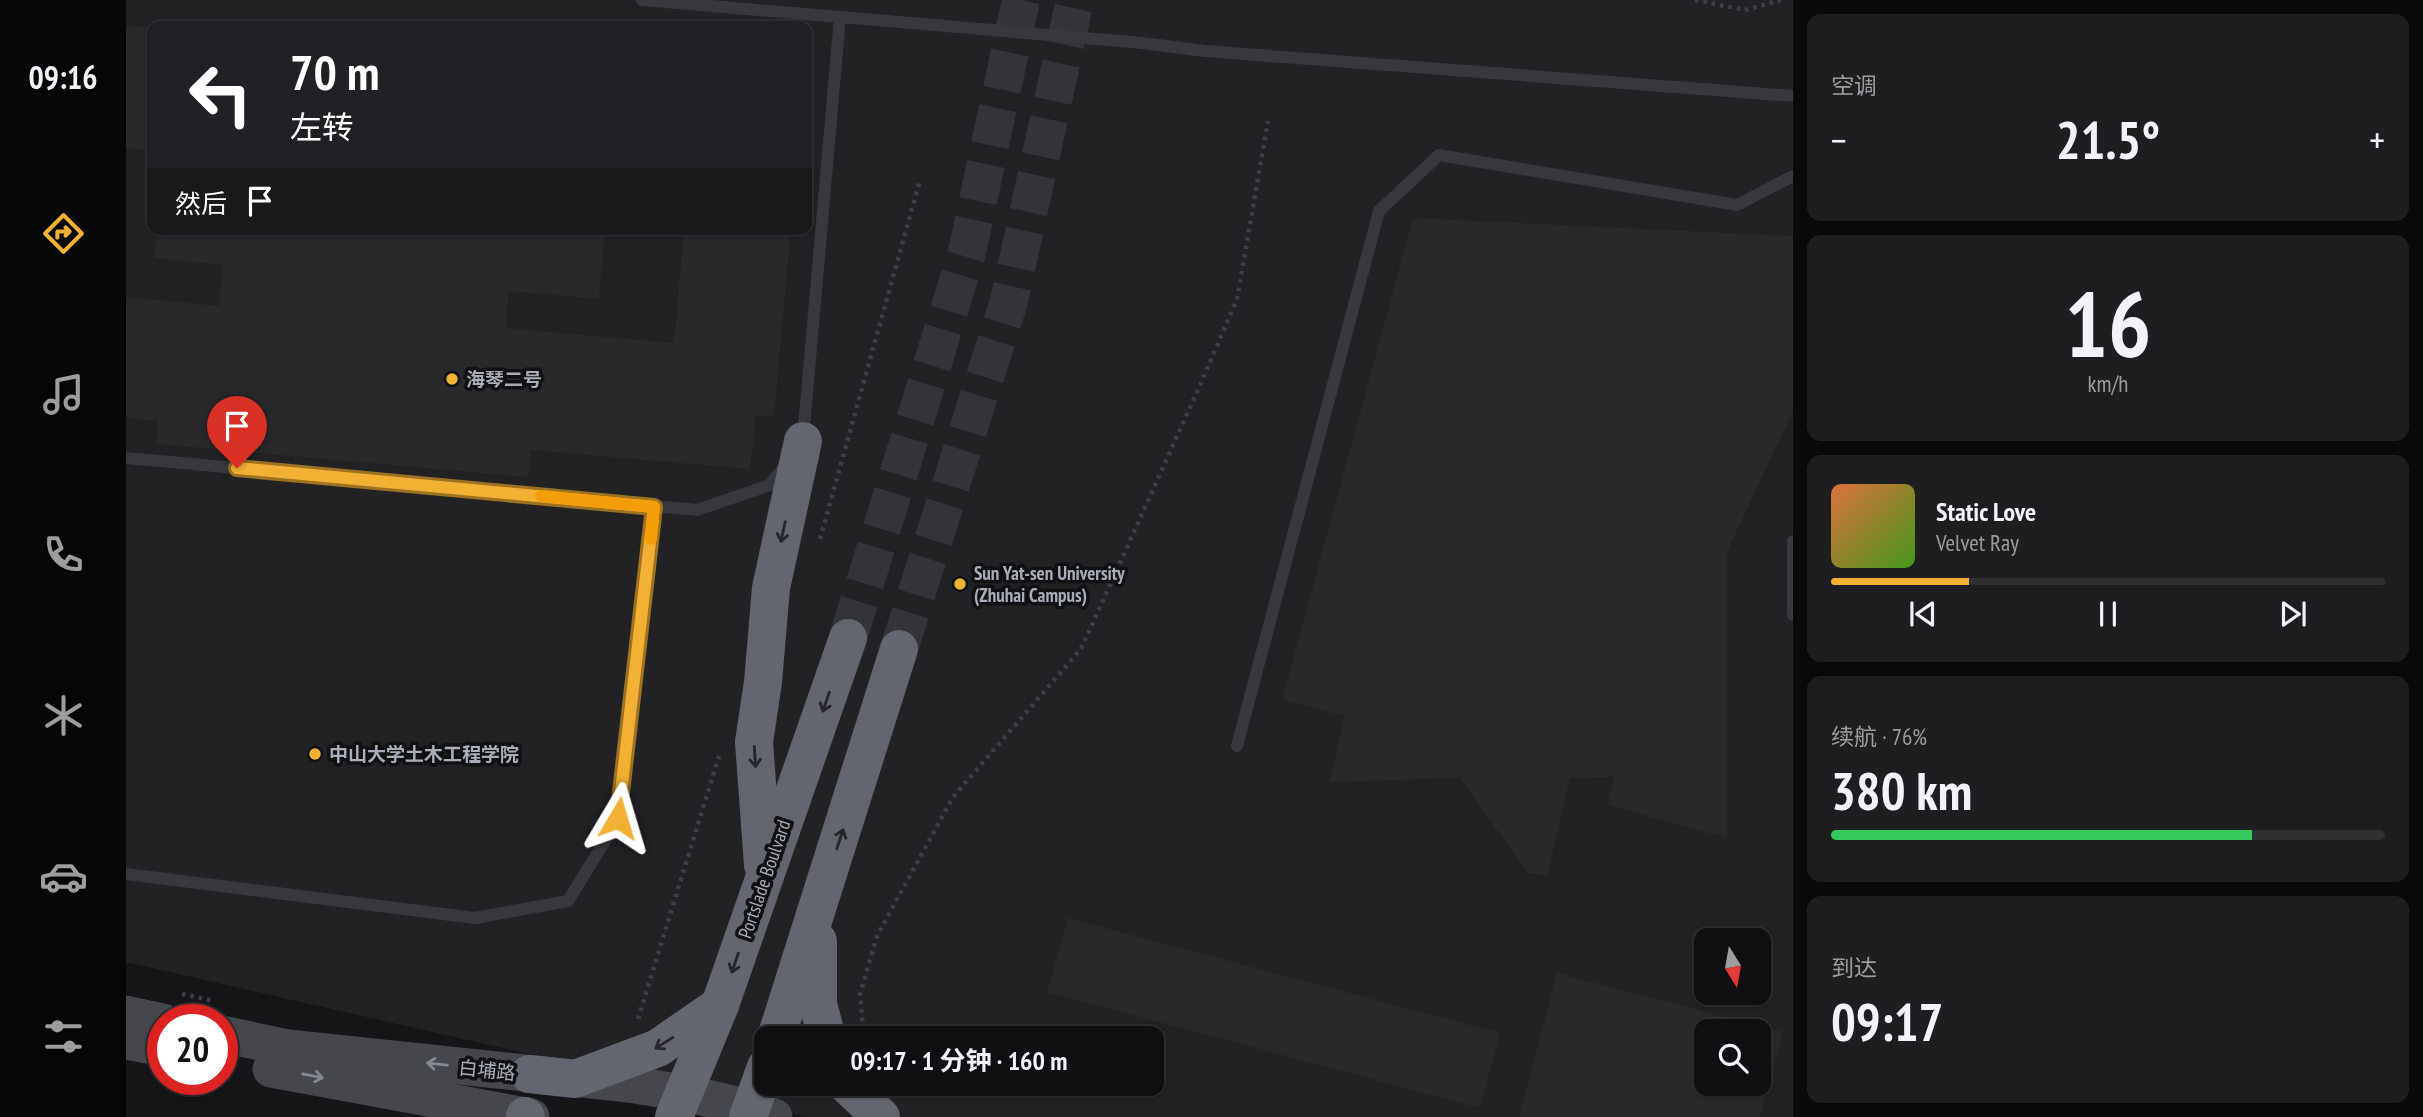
<!DOCTYPE html>
<html lang="zh">
<meta charset="utf-8">
<style>
body{margin:0;font-family:"PT Sans Narrow","Noto Sans SC",sans-serif;background:#1e1e20;color:#f1f3f6;height:100vh;display:flex;flex-direction:column;font-size:26px;white-space:nowrap}
*{box-sizing:border-box;margin:0}
p{font-size:23px;color:#9c9d9f}
.icon{flex:none;width:38px;height:38px;fill:none;stroke:currentColor;stroke-width:2;stroke-linecap:round;stroke-linejoin:round}
.map{position:relative;flex:1;overflow:hidden}
.sheet{display:flex;flex-direction:column;gap:14px;padding:14px;background:#09090a;width:630px}
.sheet>*{flex:none}
.hud{position:absolute;left:21px;top:21px;width:665px;height:214px;border-radius:14px;box-shadow:0 2px 5px #0004,0 0 0 2px #303032;background:#202124;color:#fff;overflow:hidden}
.needle{width:46px;rotate:169deg}
.fabs{position:absolute;left:1568px;top:928px;display:grid;gap:14px}
.fabs a{display:grid;place-items:center;width:77px;height:77px;border-radius:14px;background:#101012;box-shadow:0 2px 5px #0004,0 0 0 2px #303032;font-size:35px}
.speed{position:absolute;left:21px;top:1004px;display:flex;gap:14px;font-size:35px;font-weight:700;text-align:center}
.speed>*{display:grid;place-content:center;width:91px;height:91px;border-radius:50%;background:#101012;box-shadow:0 2px 5px #0004,0 0 0 2px #303032;line-height:1}
.speed .limit{border:10px solid #d22;background:#fff;color:#111}
.pin{position:absolute;display:grid;place-items:center;width:60px;height:60px;color:#fff;margin:-72px -30px;border-radius:50% 50% 50% 0;rotate:-45deg;box-shadow:0 0 7px #0007}
.pin .icon{rotate:45deg}
.me{position:absolute;width:77px;margin:-38px;rotate:7deg;stroke-linejoin:round;filter:drop-shadow(0 0 5px #0008)}
.turn{display:flex;align-items:center;gap:24px;height:147px;padding:0 28px;font-size:32px}
.turn .icon{width:91px;height:91px;stroke-width:2.5}
.turn b{display:block;font-size:49px;line-height:60px}
.then{display:flex;align-items:center;height:66px;padding:0 28px;background:#0003;gap:14px;font-size:26px}
.big{font-size:52px;font-weight:700;line-height:1.1}
.sheet .widget{flex:1;display:flex;flex-direction:column;justify-content:center;gap:10px;min-width:0;padding:0 24px;border-radius:14px;background:#1e1e20}
.sheet .dial{align-items:center;gap:0}
.dial b{font-size:91px;line-height:1}
.song{display:flex;align-items:center;gap:21px}
.cover{width:84px;height:84px;border-radius:10px;background:linear-gradient(135deg,hsl(20 70% 55%),hsl(100 70% 35%))}
.played{height:7px;border-radius:4px;background:linear-gradient(90deg,#f2b134 25%,#303032 25%)}
.keys{display:flex;justify-content:space-around;direction:ltr}
.heat{display:flex;justify-content:space-between;align-items:center;font-size:38px;direction:ltr}
.charge{height:10px;border-radius:5px;background:linear-gradient(90deg,#34c759 76%,#303032 0)}
.trip{position:absolute;left:628px;top:1026px;width:410px;height:70px;border-radius:14px;background:#101012;box-shadow:0 2px 5px #0004,0 0 0 2px #303032;font-weight:700;line-height:70px;text-align:center}
main{display:flex;flex:1;min-height:0}
.menu{display:flex;flex-direction:column;width:126px;justify-content:space-around;align-items:center;background:#060607;color:#9c9d9f}
.menu .icon{width:49px;height:49px}
.menu .on{color:#f2b134}
.menu b{font-size:32px;color:#f1f3f6}
.map>svg:first-child{display:block}
.built{fill:#222225;fill-rule:evenodd}
.building{fill:#29292c;fill-rule:evenodd}
.lines{fill:none;stroke-linecap:round;stroke-linejoin:round}
.highway-tunnel{stroke:#333438;stroke-width:38;stroke-dasharray:38 19;stroke-linecap:butt}
.path{stroke:#3d3f44;stroke-width:4.5;stroke-dasharray:3.5 5;stroke-linecap:butt}
.lane{stroke:#37383d;stroke-width:12}
.secondary{stroke:#45474d;stroke-width:37}
.highway{stroke:#63666e;stroke-width:38}
.oneway{stroke:#26262a}
.oneway2{stroke:#858993}
.route-casing{stroke:#9d7322;stroke-width:18}
.route{stroke:#f2b134;stroke-width:12}
.slow{stroke:#f59e0b;stroke-width:12}
.poi-dot{fill:#f2b134;stroke:#111113;stroke-width:2.5}
.labels{text-anchor:middle;stroke-width:7;stroke-linejoin:round;paint-order:stroke}
.poi-label{font-size:19px;font-weight:bold;fill:#a8adb8;stroke:#111113;text-anchor:start}
.street-label{font-size:19px;fill:#a8adb8;stroke:#111113}
</style>
<main>
<nav class="menu">
<b>09:16</b>
<svg class="icon on" aria-label="directions" viewBox="0 0 24 24"><path d="M12 3l9 9-9 9-9-9zM9 14v-3h6M13 9l2 2-2 2"/></svg>
<svg class="icon" aria-label="music" viewBox="0 0 24 24"><path d="M9 18V5l10-2v13"/><circle cx="6" cy="18" r="3"/><circle cx="16" cy="16" r="3"/></svg>
<svg class="icon" aria-label="phone" viewBox="0 0 24 24"><path d="M5 4h4l2 5-3 2q2 4 5 5l2-3 5 2v4C11 20 4 13 5 4z"/></svg>
<svg class="icon" aria-label="climate" viewBox="0 0 24 24"><path d="M12 3v18M4 7l16 10M4 17L20 7"/></svg>
<svg class="icon" aria-label="car" viewBox="0 0 24 24"><path d="M5 17H2v-5l4-1 3-4h7l3 4 3 1v5h-3M9 17h6M6 11h13"/><circle cx="7" cy="17" r="2"/><circle cx="17" cy="17" r="2"/></svg>
<svg class="icon" aria-label="filters" viewBox="0 0 24 24"><path d="M4 7h16M4 17h16"/><circle cx="9" cy="7" r="2"/><circle cx="15" cy="17" r="2"/></svg>
</nav>
<div class="map">
<svg width="1667" height="1117" viewBox="0 0 1667 1117">
<rect width="100%" height="100%" fill="#161618"/>
<path class="built" d="M0 0H1667V1117H679L0 962ZM26 26H681V229H26ZM1580 940H1633V992H1580ZM1580 1031H1633V1083H1580ZM640 1038H1026V1083H640Z"/>
<g class="building">
<polygon points="0,26 26,28 26,150 0,148"/>
<polygon points="1287,218 1667,236 1667,411 1601,552 1601,838 1482,805 1488,777 1444,778 1421,876 1402,873 1334,778 1204,782 1218,716 1156,700"/>
<polygon points="31,229 458,229 479,231 473,299 383,291 380,328 548,343 558,229 665,229 648,417 630,415 624,469 405,450 402,477 30,444 32,421 0,418 0,297 93,306 97,265 28,258"/>
<polygon points="942,918 1374,1033 1354,1108 921,992"/>
<path d="M1431 973 1657 1032 1634 1117H1393ZM1580 1031H1633V1083H1580Z"/>
</g>
<g class="lines">
<g class="highway-tunnel">
<polyline points="722,638 841,252 895,0"/>
<polyline points="773,649 883,301 949,0"/>
</g>
<g class="path">
<polyline points="1569,0 1619,10 1655,0"/>
<polyline points="694,539 794,180"/>
<polyline points="56,994 88,1001"/>
<polyline points="512,1019 593,756"/>
<polyline points="738,1038 734,994 751,936 827,797 955,649 1071,392 1111,299 1142,121"/>
</g>
<g class="lane">
<polyline points="516,0 1016,43 1079,51 1667,96"/>
<polyline points="677,439 714,17"/>
<polyline points="0,458 571,510 644,485 659,465"/>
<polyline points="1667,541 1667,615"/>
<polyline points="1111,746 1253,211 1313,155 1611,205 1667,176"/>
<polyline points="0,874 349,918 442,901 493,818 529,507"/>
</g>
<g class="secondary">
<polyline points="0,1014 37,1022"/>
<path d="M96 1034 162 1048 503 1084C552 1092 601 1100 648 1117"/>
<polyline points="0,1041 37,1048"/>
<polyline points="145,1069 405,1117"/>
</g>
<g class="highway">
<polyline points="637,865 628,742 637,682 645,588 677,441"/>
<polyline points="692,941 692,1004 701,1038"/>
<polyline points="650,1038 773,649"/>
<polyline points="403,1074 449,1079 532,1048 594,1005"/>
<polyline points="719,1083 755,1117"/>
<polyline points="399,1116 400,1117"/>
<polyline points="548,1117 594,1005 722,638"/>
<polyline points="622,1117 640,1067"/>
</g>
</g>
<defs><path id="oneway-shaft" d="M-6 0H5M1.5-3L5.5 0L1.5 3" fill="none" stroke-width="1.6" stroke-linecap="round" stroke-linejoin="round" transform="scale(1.75)"/></defs>
<g class="oneway">
<use href="#oneway-shaft" transform="translate(657 532) rotate(102)"/>
<use href="#oneway-shaft" transform="translate(700 702) rotate(109)"/>
<use href="#oneway-shaft" transform="translate(629 757) rotate(86)"/>
<use href="#oneway-shaft" transform="translate(714 839) rotate(-72)"/>
<use href="#oneway-shaft" transform="translate(609 963) rotate(109)"/>
<use href="#oneway-shaft" transform="translate(538 1043) rotate(148)"/>
</g>
<g class="oneway2">
<use href="#oneway-shaft" transform="translate(311 1064) rotate(-174)"/>
<use href="#oneway-shaft" transform="translate(187 1076) rotate(11)"/>
</g>
<g class="lines">
<defs>
<polyline id="route" points="111,468 528,507 492,818"/>
</defs>
<use href="#route" class="route-casing"/>
<use href="#route" class="route"/>
<polyline class="slow" points="415,496 528,507 525,539"/>
</g>
<g class="poi-dot">
<circle cx="326" cy="379" r="7"/>
<circle cx="834" cy="584" r="7"/>
<circle cx="189" cy="754" r="7"/>
</g>
<g class="labels">
<g class="poi-label">
<text x="340" y="386">海琴二号</text>
<text x="848" y="580">Sun Yat-sen University<tspan x="848" dy="22">(Zhuhai Campus)</tspan></text>
<text x="203" y="761">中山大学土木工程学院</text>
</g>
<g class="street-label">
<text transform="translate(638 879) rotate(-71)" y="7">Portslade Boulvard</text>
<text transform="translate(361 1070) rotate(6)" y="7">白埔路</text>
</g>
</g>
</svg>
<div class="fabs">
<a><svg class="needle" viewBox="-14 -14 28 28"><path d="M0-13l5 13h-10z" fill="#e53935"/><path d="M0 13l5-13h-10z" fill="#9c9d9f"/></svg></a>
<a><svg class="icon" aria-label="search" viewBox="0 0 24 24"><circle cx="10" cy="10" r="6"/><path d="M15 15l6 6"/></svg></a>
</div>
<div class="speed"><div class="limit">20</div></div>
<div class="pin" style="left:111px;top:468px;background:#d93025"><svg class="icon" aria-label="arrive" viewBox="0 0 24 24"><path d="M6 21V4h12l-3 4 3 4H6"/></svg></div>
<svg class="me" style="left:492px;top:818px" viewBox="-20 -20 40 40"><path d="M0-17L14 15 0 8-14 15z" fill="#f2b134" stroke="#fff" stroke-width="4"/></svg>
<div class="trip">09:17 · 1 分钟 · 160 m</div>
<div class="hud">
<div class="turn"><svg class="icon" aria-label="left" viewBox="0 0 24 24"><path d="M17 20v-9H6M10 6l-5 5 5 5"/></svg><div><b>70 m</b>左转</div></div>
<div class="then">然后<svg class="icon" aria-label="arrive" viewBox="0 0 24 24"><path d="M6 21V4h12l-3 4 3 4H6"/></svg></div>
</div>
</div>
<section class="sheet">
<div class="widget"><p>空调</p>
<div class="heat"><a>−</a><b class="big">21.5°</b><a>+</a></div>
</div>
<div class="widget dial"><b>16</b><p>km/h</p></div>
<div class="widget">
<div class="song"><i class="cover"></i><div><b>Static Love</b><p>Velvet Ray</p></div></div>
<div class="played"></div>
<div class="keys"><svg class="icon" aria-label="previous" viewBox="0 0 24 24"><path d="M18 5L8 12l10 7zM5 5v14"/></svg><svg class="icon" aria-label="pause" viewBox="0 0 24 24"><path d="M8 5v14M16 5v14"/></svg><svg class="icon" aria-label="next" viewBox="0 0 24 24"><path d="M6 5l10 7-10 7zM19 5v14"/></svg></div>
</div>
<div class="widget"><p>续航 · 76%</p><b class="big">380 km</b><div class="charge"></div></div>
<div class="widget"><p>到达</p><b class="big">09:17</b></div>
</section>
</main>
